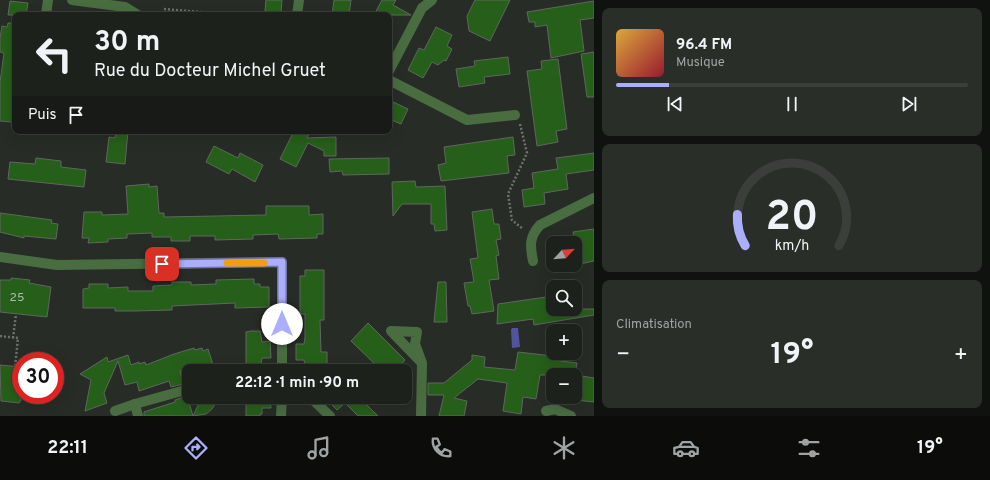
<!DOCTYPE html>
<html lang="fr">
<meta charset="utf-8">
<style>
body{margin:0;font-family:Overpass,sans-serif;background:#2a2e29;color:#f1f3f6;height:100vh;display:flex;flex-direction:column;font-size:15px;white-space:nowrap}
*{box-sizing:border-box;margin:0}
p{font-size:13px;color:#a0a3a3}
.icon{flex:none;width:22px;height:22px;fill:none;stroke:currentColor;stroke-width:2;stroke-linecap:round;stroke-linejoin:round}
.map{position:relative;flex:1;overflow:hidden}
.side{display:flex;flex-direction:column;gap:8px;padding:8px;background:#10120f;width:396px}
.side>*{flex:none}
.hud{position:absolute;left:12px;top:12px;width:380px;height:122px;border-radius:8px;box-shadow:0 4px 16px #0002,0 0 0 1px #3b3e3b;background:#1d211c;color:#f1f3f6;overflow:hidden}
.needle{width:26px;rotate:64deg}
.buttons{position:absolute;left:546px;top:236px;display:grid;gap:8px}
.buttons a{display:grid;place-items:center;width:36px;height:36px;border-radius:8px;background:#1d211c;box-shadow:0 4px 16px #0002,0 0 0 1px #3b3e3b;font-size:20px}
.speed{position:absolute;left:12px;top:352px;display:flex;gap:8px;font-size:20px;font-weight:700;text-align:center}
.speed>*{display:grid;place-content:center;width:52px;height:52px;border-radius:50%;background:#1d211c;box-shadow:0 4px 16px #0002,0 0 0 1px #3b3e3b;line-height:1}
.speed .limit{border:6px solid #d22;background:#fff;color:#111}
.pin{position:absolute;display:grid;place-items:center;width:34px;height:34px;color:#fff;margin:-17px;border-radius:8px;box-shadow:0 2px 6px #0006}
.me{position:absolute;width:44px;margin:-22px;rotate:0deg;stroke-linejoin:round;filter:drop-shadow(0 0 3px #0008)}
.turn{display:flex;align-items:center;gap:14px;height:84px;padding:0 16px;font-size:18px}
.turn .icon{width:52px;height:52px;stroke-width:2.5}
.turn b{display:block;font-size:28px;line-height:34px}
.then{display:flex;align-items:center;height:38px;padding:0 16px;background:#0003;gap:8px;font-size:15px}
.big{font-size:30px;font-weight:700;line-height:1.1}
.side .widget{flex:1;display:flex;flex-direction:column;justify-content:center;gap:6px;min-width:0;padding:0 14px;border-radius:8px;background:#2a2e29}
.side .dial{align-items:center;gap:0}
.dial svg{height:104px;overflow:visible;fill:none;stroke:#3b3e3b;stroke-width:7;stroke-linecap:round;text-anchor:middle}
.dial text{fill:#f1f3f6;stroke:none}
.song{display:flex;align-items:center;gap:12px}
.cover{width:48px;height:48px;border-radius:6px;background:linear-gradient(135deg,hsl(40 70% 55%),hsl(350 70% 35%))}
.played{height:4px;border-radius:2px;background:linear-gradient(90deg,#abaffb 15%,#3b3e3b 15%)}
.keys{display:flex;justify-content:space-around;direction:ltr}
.heat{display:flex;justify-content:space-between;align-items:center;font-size:22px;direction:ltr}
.trip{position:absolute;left:182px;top:364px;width:230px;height:40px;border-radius:8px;background:#1d211c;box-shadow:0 4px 16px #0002,0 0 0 1px #3b3e3b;font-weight:700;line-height:40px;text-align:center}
.menu{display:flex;height:64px;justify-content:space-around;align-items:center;background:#0c0d0b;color:#a0a3a3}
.menu .icon{width:28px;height:28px}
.menu .active{color:#abaffb}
.menu b{font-size:18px;color:#f1f3f6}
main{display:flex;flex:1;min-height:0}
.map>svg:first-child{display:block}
.water{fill:#53539d}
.building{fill:#265f1a;stroke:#616660}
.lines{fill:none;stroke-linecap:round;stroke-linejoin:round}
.path{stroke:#6d726d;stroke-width:2.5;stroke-dasharray:2 2;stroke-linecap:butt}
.minor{stroke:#496d41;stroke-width:10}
.route-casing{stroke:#6f72a3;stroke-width:10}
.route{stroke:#abaffb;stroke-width:7}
.slow{stroke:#f59e0b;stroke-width:7}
.labels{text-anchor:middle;stroke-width:4;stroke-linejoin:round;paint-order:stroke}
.number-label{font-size:12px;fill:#abbba8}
</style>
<main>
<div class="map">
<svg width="594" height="416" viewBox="0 0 594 416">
<rect width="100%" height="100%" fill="#272c26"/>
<polygon class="water" points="512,328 518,328 520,347 512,348 511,330"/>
<g class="building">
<polygon points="266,0 282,0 281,13 265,11"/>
<polygon points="334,0 351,0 349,15 332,15"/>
<polygon points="382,0 396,0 393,5 411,15 374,15"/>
<polygon points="475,0 510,0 490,41 469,31 467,16"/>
<polygon points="10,1 28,3 26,15 8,15"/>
<polygon points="594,1 594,18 580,20 584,51 551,58 547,25 535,27 535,22 529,22 527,12"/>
<polygon points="8,23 15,23 15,93 12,122 0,121 0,82 4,53 0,52 0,38 2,26 7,27"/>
<polygon points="436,27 452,35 447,46 452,49 446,61 444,60 438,65 432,62 423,78 408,70 419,48 424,50"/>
<polygon points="594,52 594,97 587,97 581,54"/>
<polygon points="508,57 510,74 484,77 485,83 459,87 456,69 475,66 474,61"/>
<polygon points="558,59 567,129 556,131 558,142 537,146 527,71 542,69 541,61"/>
<polygon points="389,100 408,109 401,124 389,119"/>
<polygon points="116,131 128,131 125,164 106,162 109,137 115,138"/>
<polygon points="294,131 310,131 307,138 336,137 336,156 324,156 324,151 308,143 296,167 280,159"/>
<polygon points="513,137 515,155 507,156 509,173 441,181 438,165 446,163 444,147"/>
<polygon points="214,146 238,158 240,153 263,165 255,182 232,169 229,174 206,162"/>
<polygon points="594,153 594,170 566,174 568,189 544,193 545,204 524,207 522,190 534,188 532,173 558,169 556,158"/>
<polygon points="36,158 61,161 61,167 86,170 84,187 8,179 10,162 35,164"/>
<polygon points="389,158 389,174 343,175 342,171 330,172 329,159"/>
<polygon points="415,181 416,187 445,186 447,230 435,231 434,224 431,224 431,204 402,204 393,216 392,182"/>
<polygon points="149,184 149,187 157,186 159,213 164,213 164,217 266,215 266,206 309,206 309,215 323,214 323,234 317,234 317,238 279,239 278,234 253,235 253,239 215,240 215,236 190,236 190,241 171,241 171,237 152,237 152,233 127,234 127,238 108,239 108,242 88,243 89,238 82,238 84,212 102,212 102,215 128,214 126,186"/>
<polygon points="492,209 494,224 499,224 501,239 496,240 499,255 496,256 499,279 489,280 494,311 472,314 470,306 468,306 464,283 474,282 470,259 478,258 472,212"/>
<polygon points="0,213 52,220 51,223 58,224 56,239 24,236 24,238 0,232"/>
<polygon points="594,229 594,261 575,265 575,243 573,232"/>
<polygon points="305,270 324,270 324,320 320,320 321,352 327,352 327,366 320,366 320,371 306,371 304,360 296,360 296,344 304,344 305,338 305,314 300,314 300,276 305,276"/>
<polygon points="11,278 30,280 29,283 51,287 47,317 0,312 0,280 11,280"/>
<polygon points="254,279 254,284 260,284 260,287 269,287 269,307 235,308 235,303 172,306 172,310 134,311 115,311 115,308 83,308 83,289 89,288 89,284 108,284 108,288 128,287 128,291 153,291 153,286 172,285 172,282 191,282 191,285 216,284 216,280"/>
<polygon points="438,282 446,282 447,322 434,322"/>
<polygon points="553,296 553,309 594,309 594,315 534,325 533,319 497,324 498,304"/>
<polygon points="368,323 405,360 395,371 382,371 351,341"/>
<polygon points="251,331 260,331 262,342 270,341 271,358 262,358 260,369 246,369 246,332"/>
<polygon points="194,348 195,350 202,348 203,351 208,349 215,371 180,371 183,384 171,387 169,381 139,391 137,382 125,385 118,361 104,393 107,403 85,411 91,380 80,374 107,357 108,362 128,355 131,365 139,362 139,364 145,362 146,365 174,354"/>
<polygon points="518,352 553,356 553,360 577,363 575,375 540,375 536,399 523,397 521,414 503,411 507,383 478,379 454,398 467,401 464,416 439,416 444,395 428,395 428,383 444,383 472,360 472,355 485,357 484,367 515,370"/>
<polygon points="0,365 21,367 21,400 19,403 1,401"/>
<polygon points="575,375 594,378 594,402 575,400"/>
<polygon points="187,396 193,416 144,416 144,412 175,402 175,400"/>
<polygon points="202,397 216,403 212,409 206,414 193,416"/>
<polygon points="246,397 270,397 271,408 262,408 262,414 260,414 260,416 246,416"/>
<polygon points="324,397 359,397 378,416 358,416 345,403 337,410"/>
</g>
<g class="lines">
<g class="path">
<polyline points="164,9 235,15"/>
<polyline points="520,124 527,153 508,194 512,220 523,229"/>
<polyline points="0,336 18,338 15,367"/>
<polyline points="13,338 16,314"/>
</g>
<g class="minor">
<polyline points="72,0 125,7 138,15"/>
<polyline points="46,15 48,0"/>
<polyline points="297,15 299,0"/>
<polyline points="389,71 422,8 432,0"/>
<polyline points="389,80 467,120 515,115"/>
<polyline points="0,257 57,265 282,262 282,370 284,371"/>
<path d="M533 261C530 246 529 237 540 225L594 198"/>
<polyline points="310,397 330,416"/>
<polyline points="115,411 135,404"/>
<polyline points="546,411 555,409 571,416"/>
<polyline points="138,416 135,404 189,389"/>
<polyline points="281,416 282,397"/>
<polyline points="421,416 422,363 415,344 417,332 391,331 422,363"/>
</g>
</g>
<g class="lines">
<defs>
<polyline id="route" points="162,264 282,262 282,324"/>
</defs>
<use href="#route" class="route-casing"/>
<use href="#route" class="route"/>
<polyline class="slow" points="227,263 264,263"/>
</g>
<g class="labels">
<g class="number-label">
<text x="17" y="301">25</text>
</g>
</g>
</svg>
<div class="buttons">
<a><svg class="needle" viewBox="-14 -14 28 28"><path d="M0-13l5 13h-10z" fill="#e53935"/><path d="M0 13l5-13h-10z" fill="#a0a3a3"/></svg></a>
<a><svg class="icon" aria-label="search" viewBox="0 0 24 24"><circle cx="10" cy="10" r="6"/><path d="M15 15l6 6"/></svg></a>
<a>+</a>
<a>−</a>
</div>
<div class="speed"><div class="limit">30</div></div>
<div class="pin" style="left:162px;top:264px;background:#d93025"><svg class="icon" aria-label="arrive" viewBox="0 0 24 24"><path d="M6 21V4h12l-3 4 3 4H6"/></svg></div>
<svg class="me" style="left:282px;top:324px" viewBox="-20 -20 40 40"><circle r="19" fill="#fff"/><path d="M0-13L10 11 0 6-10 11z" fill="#abaffb"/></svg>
<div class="trip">22:12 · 1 min · 90 m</div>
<div class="hud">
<div class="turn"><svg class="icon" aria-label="left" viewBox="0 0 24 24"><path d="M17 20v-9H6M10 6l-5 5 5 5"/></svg><div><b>30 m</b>Rue du Docteur Michel Gruet</div></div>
<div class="then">Puis<svg class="icon" aria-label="arrive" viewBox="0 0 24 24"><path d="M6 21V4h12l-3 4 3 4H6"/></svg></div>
</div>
</div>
<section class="side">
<div class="widget">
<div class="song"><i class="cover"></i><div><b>96.4 FM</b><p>Musique</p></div></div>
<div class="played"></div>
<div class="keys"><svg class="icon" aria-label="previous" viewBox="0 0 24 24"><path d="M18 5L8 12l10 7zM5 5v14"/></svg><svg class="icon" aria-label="pause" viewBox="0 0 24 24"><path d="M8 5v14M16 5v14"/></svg><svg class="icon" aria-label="next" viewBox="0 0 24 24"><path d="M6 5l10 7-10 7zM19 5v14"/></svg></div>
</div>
<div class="widget dial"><svg viewBox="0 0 100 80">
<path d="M14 69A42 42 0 1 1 86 69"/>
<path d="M14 69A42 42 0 0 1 8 45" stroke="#abaffb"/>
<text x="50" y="56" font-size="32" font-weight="700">20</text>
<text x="50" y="72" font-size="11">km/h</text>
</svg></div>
<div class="widget"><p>Climatisation</p>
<div class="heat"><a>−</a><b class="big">19°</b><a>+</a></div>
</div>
</section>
</main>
<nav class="menu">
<b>22:11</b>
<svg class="icon active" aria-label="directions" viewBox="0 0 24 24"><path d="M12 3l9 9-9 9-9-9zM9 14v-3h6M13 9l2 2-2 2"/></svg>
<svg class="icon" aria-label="music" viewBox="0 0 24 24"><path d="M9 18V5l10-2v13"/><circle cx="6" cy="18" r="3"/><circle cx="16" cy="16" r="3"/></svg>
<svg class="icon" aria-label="phone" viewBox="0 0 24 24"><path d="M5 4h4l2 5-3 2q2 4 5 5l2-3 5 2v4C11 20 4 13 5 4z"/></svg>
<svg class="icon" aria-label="climate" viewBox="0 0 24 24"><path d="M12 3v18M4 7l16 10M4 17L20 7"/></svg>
<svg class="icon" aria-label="car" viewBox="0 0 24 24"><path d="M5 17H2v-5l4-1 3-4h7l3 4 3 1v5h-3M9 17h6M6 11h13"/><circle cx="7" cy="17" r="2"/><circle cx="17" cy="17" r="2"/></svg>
<svg class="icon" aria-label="filters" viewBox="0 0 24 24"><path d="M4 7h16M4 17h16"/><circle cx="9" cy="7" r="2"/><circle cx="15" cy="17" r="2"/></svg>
<b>19°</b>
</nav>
